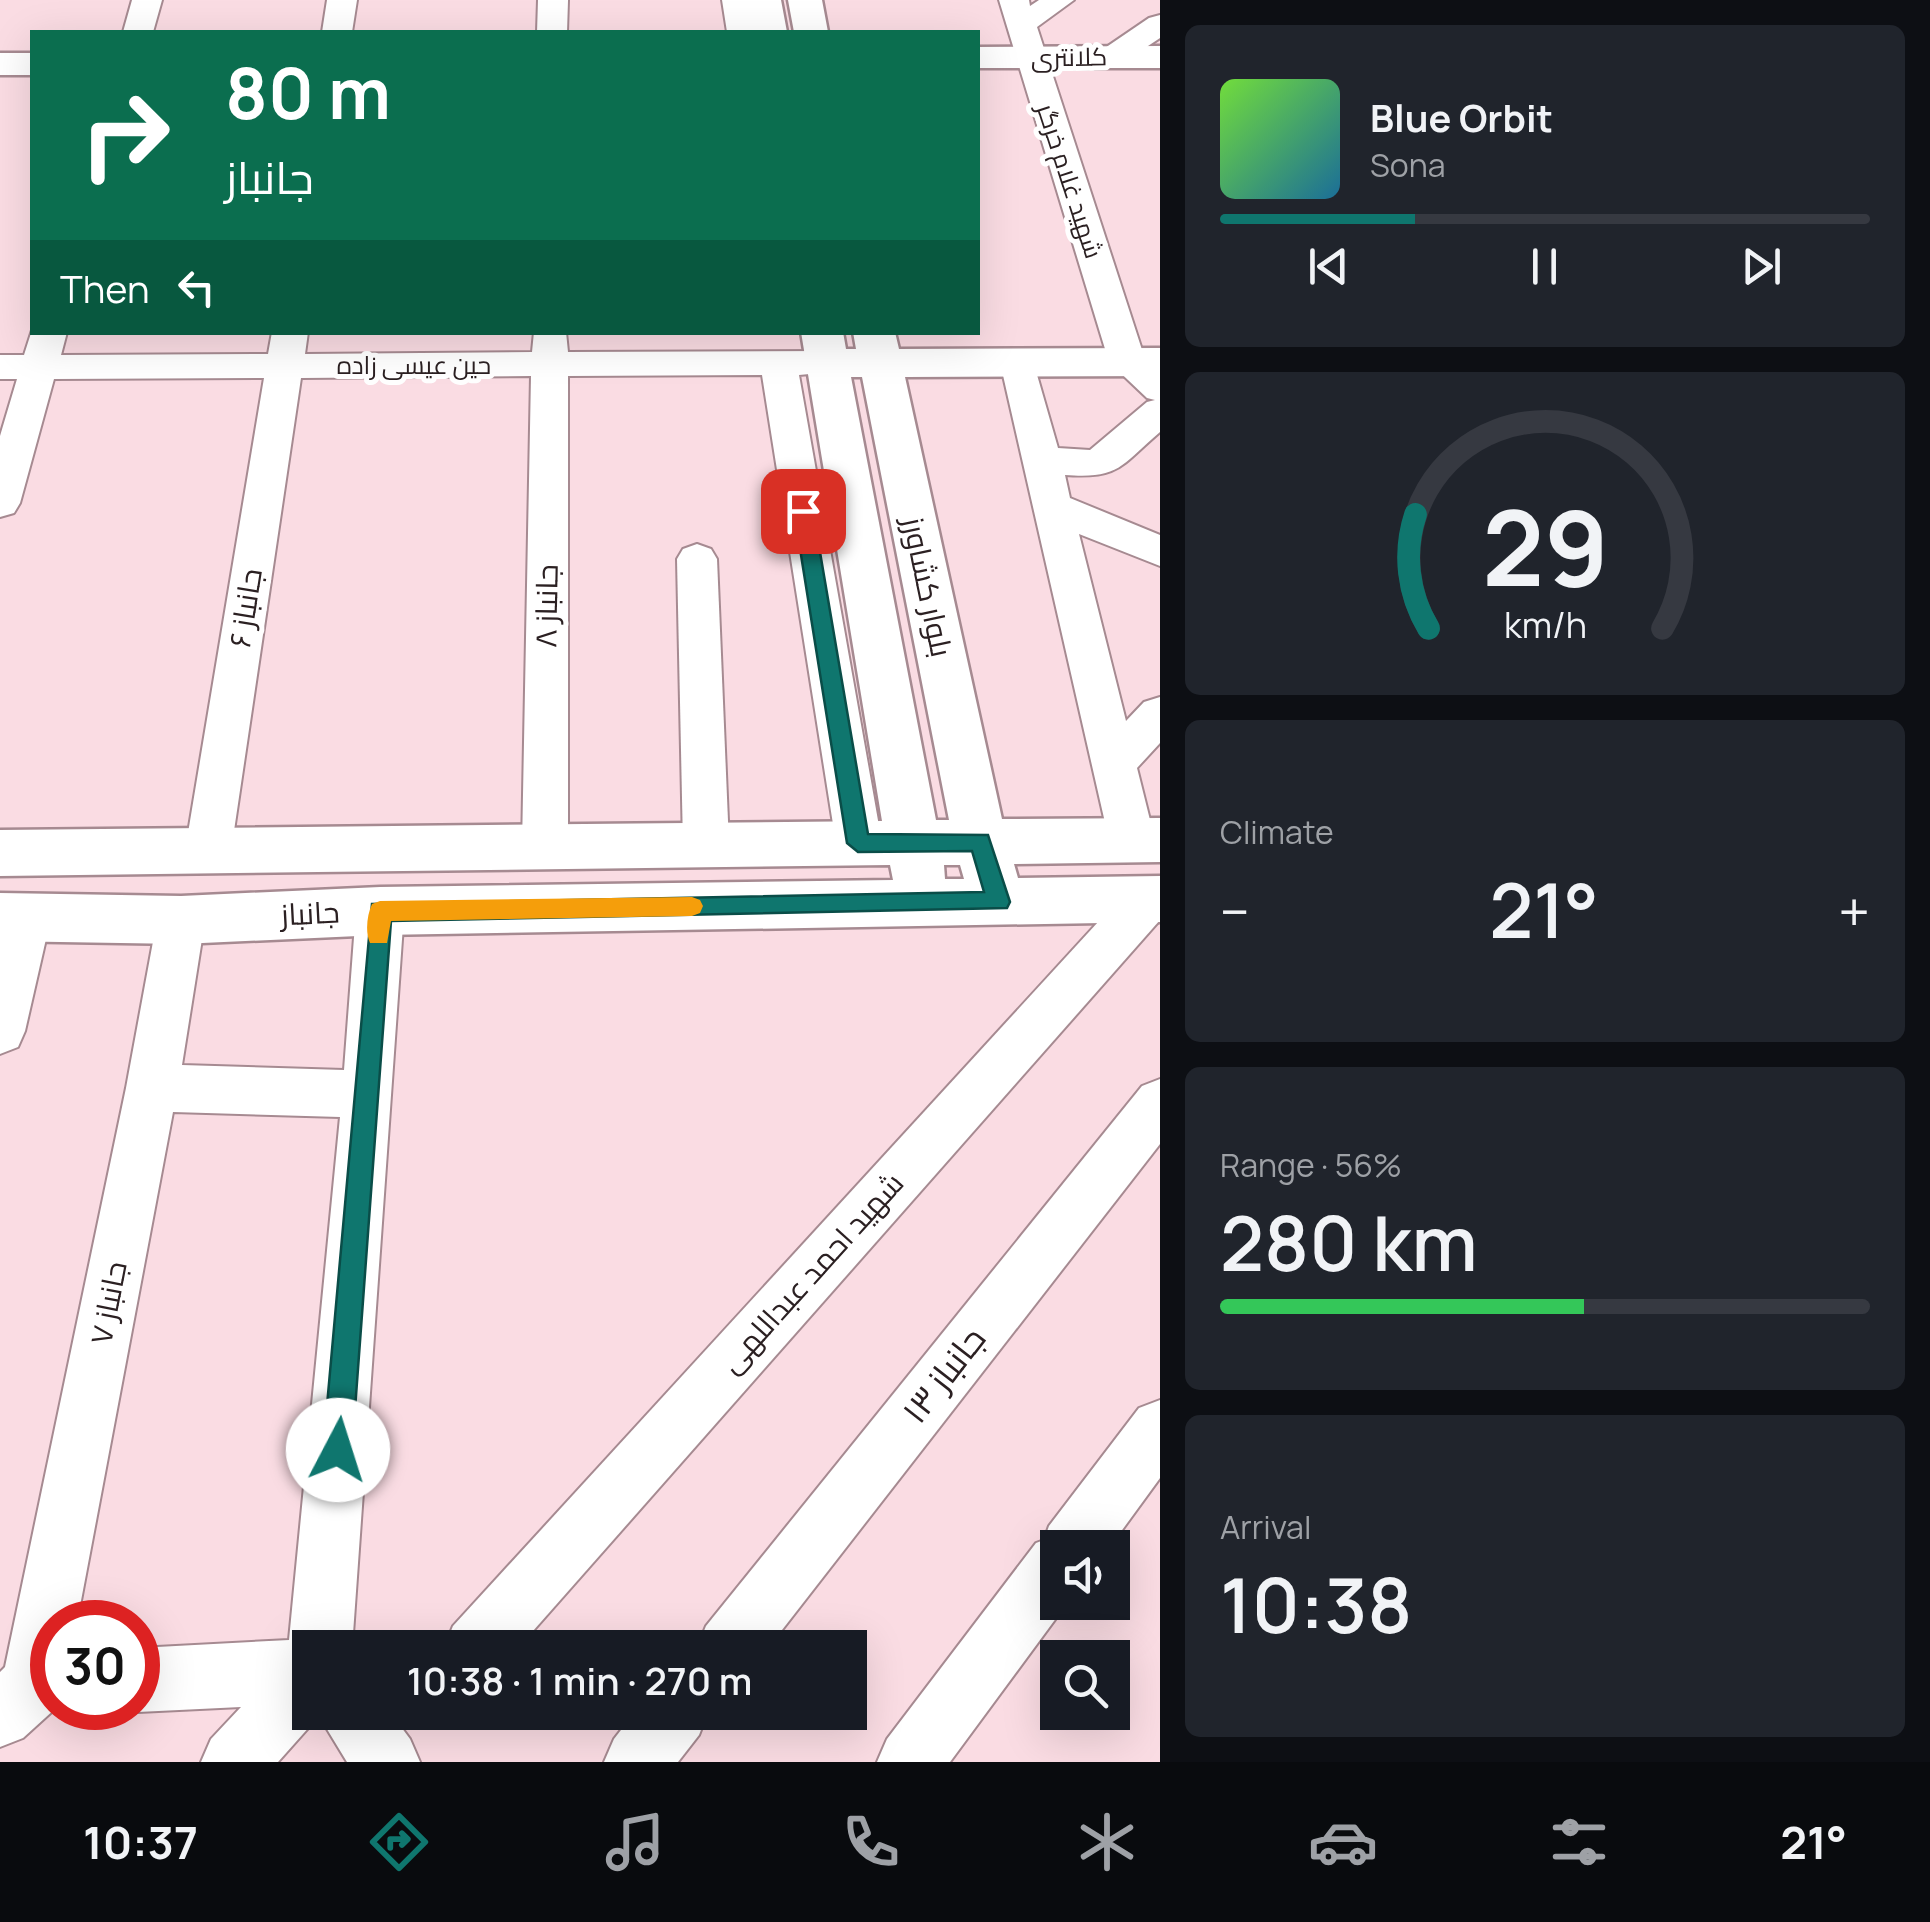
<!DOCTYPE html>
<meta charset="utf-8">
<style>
body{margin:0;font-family:Manrope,Cairo,sans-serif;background:#20242c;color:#f1f3f6;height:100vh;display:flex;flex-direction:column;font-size:38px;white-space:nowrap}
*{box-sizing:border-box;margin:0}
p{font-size:32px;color:#9ea1a6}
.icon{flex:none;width:55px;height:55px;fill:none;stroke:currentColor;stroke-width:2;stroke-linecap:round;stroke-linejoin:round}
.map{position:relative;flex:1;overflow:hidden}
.drawer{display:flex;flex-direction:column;gap:25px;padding:25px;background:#0d0f14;width:770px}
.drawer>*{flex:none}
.banner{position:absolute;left:30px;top:30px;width:950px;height:305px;border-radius:0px;box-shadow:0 10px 40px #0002;background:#0b6e4f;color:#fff;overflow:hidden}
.buttons{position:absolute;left:1040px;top:1530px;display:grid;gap:20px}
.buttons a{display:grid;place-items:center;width:90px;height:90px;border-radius:0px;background:#171b24;box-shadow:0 10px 40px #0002;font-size:50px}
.speed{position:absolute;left:30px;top:1600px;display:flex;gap:20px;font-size:50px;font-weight:700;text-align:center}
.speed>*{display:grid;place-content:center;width:130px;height:130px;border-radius:50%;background:#171b24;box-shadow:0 10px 40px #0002;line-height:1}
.speed .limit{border:15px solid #d22;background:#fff;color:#111}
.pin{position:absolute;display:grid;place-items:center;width:85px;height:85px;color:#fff;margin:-42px;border-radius:20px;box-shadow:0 5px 15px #0006}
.me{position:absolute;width:110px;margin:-55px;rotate:5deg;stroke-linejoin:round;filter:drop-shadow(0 0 8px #0008)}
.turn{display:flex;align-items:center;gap:35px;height:210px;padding:0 30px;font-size:45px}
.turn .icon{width:130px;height:130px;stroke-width:2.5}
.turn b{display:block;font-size:70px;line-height:85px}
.then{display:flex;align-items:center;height:95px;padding:0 30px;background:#0003;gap:20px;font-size:38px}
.big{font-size:75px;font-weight:600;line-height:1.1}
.drawer .widget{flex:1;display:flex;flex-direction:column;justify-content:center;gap:15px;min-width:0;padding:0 35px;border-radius:15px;background:#20242c}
.drawer .dial{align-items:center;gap:0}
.dial svg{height:260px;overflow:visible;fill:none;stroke:#363941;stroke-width:7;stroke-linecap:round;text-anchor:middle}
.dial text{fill:#f1f3f6;stroke:none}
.song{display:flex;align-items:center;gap:30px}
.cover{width:120px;height:120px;border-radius:15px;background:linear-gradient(135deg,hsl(100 70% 55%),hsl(200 70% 35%))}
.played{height:10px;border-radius:5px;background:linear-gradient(90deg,#0f766e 30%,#363941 30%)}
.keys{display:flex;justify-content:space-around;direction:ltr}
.heat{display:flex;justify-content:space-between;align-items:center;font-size:55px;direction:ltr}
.charge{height:15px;border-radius:8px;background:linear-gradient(90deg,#34c759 56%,#363941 0)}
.trip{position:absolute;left:292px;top:1630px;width:575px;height:100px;border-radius:0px;background:#171b24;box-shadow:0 10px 40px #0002;font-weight:600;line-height:100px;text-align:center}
.menu{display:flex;height:160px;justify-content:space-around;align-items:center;background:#090b0e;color:#9ea1a6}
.menu .icon{width:70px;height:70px}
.menu .active{color:#0f766e}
.menu b{font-size:45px;color:#f1f3f6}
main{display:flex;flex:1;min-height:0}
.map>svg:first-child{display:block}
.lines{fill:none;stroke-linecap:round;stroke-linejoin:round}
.street-casing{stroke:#a68a91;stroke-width:4}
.secondary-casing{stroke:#a68a91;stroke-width:5}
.street{fill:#fff;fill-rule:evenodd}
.secondary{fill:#fff;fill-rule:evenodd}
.route{fill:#0f766e;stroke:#0a4d48;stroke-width:2.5}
.slow{fill:#f59e0b}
.labels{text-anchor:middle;stroke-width:10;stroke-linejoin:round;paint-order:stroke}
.far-street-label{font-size:25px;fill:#2b2022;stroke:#fff}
.street-label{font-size:30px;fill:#2b2022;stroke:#fff}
.near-street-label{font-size:35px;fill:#2b2022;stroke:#fff}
</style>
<main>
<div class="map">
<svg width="1160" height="1762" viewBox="0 0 1160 1762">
<rect width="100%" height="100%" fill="#fadce3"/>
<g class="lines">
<defs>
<g id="street">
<polygon points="132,0 162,0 153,32 123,32"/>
<polygon points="327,0 357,0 352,32 322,32"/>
<polygon points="538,0 568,0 567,32 537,32"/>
<polygon points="722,0 752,0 757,32 727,32"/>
<path d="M999 0H1029L1030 6 1039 0H1074L1037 27 1144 356 1160 370V432C1120 466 1120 479 1065 475L1070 498 1160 535V566L1079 534 1126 721 1144 702 1160 697V743L1137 768 1155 840 1148 854 1132 859 1116 854 1109 840 1000 362 1005 354 1018 350 1031 354 1058 448 1090 450 1147 402 1155 400 1147 398 1109 362Z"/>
<polygon points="1160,15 1160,38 1124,62 1102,62 1098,56 1102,50 1149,18"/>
<polygon points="32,330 67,332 61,355 268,354 272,332 308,332 305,354 532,352 534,332 566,332 568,352 828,351 841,355 846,363 841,371 799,375 882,843 876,857 859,862 842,857 836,843 762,375 568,376 568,847 562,861 545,866 528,861 522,847 531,376 301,378 231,851 225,865 208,870 191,865 185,851 264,378 54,379 20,503 14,513 0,517 0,436 17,379 0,379 0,355 24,355"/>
<polygon points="697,544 711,549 717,559 729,845 723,859 706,864 689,859 683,845 677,559 683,549"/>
<polygon points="1149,879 1160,883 1160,920 518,1648 444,1648 453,1626 1132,885"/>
<polygon points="380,891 397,897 404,911 352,1648 310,1648 310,1712 390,1712 410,1739 420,1762 347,1762 319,1716 278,1762 201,1762 211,1739 241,1707 138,1712 127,1708 138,1708 138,1648 289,1640 340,1117 173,1112 77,1622 52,1622 52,1708 56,1708 23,1738 0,1747 0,1672 5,1667 126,1088 157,920 164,905 181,899 198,905 205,920 182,1065 344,1070 356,911 363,897"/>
<polygon points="27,896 44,902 51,917 25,1031 18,1047 0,1054 0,929 10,902"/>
<polygon points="1160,1079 1160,1144 768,1648 697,1648 706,1626 1142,1086"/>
<polygon points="1160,1400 1160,1478 1109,1548 1058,1548 1058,1602 1068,1602 950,1762 877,1762 887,1739 1036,1543 1044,1540 1049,1526 1139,1408"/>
<polygon points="635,1712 708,1712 699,1735 678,1762 604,1762 614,1739"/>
</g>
<g id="secondary">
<polygon points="747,0 781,0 787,32 753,32"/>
<polygon points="788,0 822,0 828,32 794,32"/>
<polygon points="1160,46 1160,68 978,68 978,47"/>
<rect x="0" y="53" width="32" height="22"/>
<path d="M801 332H843L846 349H856L853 332H895L899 349 1160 348V376L905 377 1002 819 1160 818V862L1014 864 1018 878 1160 876V922L380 935 181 944 0 941V893L181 896 380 887 893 880 890 865 0 876V830L882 821ZM851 377H862L949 820H936ZM944 865H960L964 879H945Z"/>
</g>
</defs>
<use href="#street" class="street-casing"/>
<use href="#secondary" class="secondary-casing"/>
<use href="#street" class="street"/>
<use href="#secondary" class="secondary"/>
</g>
<polygon class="route" points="803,505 813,511 868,834 988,835 1010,902 1007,908 391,921 352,1450 348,1460 338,1464 327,1460 323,1450 372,904 984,892 972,851 858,852 847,843 794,511"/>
<path class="slow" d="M692 897 700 900 703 906 700 913 692 916 391 921 387 943H370C365 932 367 915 372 904L380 901Z"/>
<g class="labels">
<g class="far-street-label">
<text transform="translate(1069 57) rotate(-1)" y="9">کلانتری</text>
<text transform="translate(1070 181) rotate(72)" y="9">شهید غلام خرگر</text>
<text x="414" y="374">حین عیسی زاده</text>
</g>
<g class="street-label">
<text transform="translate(927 587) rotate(78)" y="10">بلوار کشاورز</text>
<text transform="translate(547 606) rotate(-89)" y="10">جانباز ۸</text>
<text transform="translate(246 608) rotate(-81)" y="10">جانباز ۶</text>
<text transform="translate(310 914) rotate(-3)" y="10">جانباز</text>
<text transform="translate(812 1273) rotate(-48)" y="10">شهید احمد عبداللهی</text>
<text transform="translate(109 1303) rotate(-79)" y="10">جانباز ۷</text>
</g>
<g class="near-street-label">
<text transform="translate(944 1375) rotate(-52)" y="12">جانباز ۱۳</text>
</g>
</g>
</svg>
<div class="buttons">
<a><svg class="icon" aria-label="sound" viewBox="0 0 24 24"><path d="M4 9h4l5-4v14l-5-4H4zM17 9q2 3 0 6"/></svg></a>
<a><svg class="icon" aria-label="search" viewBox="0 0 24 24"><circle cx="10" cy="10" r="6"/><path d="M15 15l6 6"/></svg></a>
</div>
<div class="speed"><div class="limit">30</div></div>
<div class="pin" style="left:803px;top:511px;background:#d93025"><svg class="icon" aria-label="arrive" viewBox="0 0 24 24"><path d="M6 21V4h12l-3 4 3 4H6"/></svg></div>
<svg class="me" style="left:338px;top:1450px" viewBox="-20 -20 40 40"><circle r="19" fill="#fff"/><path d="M0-13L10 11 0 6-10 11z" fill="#0f766e"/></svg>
<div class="trip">10:38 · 1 min · 270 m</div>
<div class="banner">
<div class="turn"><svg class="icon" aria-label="right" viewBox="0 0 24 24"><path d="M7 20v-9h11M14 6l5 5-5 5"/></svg><div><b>80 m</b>جانباز</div></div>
<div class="then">Then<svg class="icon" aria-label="left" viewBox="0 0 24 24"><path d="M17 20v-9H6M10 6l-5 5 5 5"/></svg></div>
</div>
</div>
<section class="drawer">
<div class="widget">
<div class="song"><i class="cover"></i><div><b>Blue Orbit</b><p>Sona</p></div></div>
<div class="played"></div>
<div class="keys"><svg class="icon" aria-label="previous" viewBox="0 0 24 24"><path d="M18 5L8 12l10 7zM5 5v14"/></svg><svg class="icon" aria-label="pause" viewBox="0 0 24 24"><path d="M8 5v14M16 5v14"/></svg><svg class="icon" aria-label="next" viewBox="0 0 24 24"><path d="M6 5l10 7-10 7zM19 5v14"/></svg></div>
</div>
<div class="widget dial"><svg viewBox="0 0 100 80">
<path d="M14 69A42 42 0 1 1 86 69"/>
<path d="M14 69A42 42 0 0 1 10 34" stroke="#0f766e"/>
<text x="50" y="56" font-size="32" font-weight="700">29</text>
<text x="50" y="72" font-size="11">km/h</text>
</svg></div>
<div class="widget"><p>Climate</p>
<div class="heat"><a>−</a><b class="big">21°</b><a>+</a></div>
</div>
<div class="widget"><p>Range · 56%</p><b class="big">280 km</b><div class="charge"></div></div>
<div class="widget"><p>Arrival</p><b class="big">10:38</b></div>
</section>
</main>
<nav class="menu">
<b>10:37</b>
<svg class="icon active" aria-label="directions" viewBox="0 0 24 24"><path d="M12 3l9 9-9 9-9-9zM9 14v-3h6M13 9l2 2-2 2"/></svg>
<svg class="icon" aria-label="music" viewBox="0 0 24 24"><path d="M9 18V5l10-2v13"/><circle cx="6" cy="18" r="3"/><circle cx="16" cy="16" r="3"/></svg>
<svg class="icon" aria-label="phone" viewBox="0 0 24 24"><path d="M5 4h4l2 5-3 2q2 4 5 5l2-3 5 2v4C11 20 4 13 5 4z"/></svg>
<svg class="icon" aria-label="climate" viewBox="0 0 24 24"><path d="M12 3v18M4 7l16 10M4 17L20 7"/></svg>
<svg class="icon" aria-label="car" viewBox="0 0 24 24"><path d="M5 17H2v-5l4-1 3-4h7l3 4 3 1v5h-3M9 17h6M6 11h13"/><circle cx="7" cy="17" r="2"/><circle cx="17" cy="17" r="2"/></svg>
<svg class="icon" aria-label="filters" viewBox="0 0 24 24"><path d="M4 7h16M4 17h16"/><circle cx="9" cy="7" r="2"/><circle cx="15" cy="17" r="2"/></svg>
<b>21°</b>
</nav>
